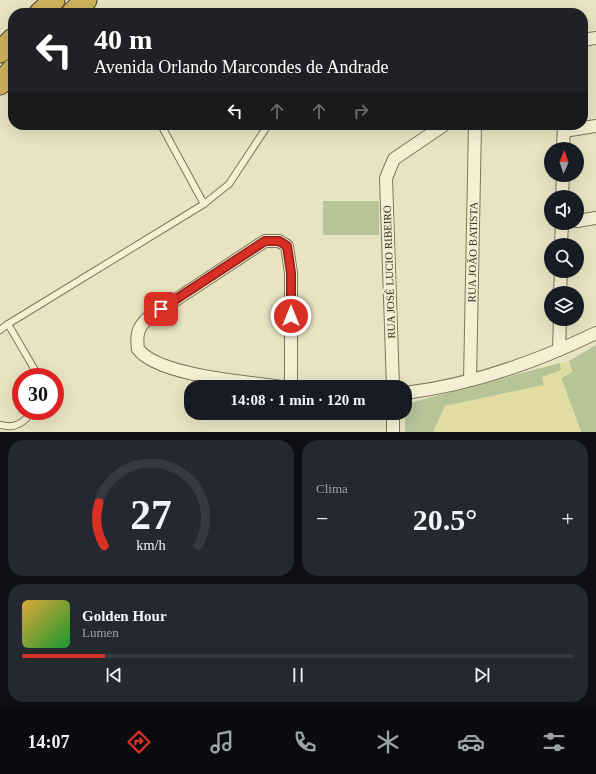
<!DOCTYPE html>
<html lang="pt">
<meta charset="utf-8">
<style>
body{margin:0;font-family:"Times New Roman",serif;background:#242831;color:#f1f3f6;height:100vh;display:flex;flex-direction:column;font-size:15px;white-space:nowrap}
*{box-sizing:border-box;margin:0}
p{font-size:13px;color:#9ea1a6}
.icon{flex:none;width:22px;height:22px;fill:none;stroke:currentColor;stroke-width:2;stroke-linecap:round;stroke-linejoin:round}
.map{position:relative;height:432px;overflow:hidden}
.details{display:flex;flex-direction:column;gap:8px;padding:8px;background:#0d0f14;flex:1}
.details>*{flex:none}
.banner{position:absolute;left:8px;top:8px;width:580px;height:122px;border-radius:16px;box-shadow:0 4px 16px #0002;background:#202124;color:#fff;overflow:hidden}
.needle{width:26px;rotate:2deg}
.tools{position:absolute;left:544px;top:142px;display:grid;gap:8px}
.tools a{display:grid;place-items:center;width:40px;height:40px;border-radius:50%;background:#171b24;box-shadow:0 4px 16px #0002;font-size:20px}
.speed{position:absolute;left:12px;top:368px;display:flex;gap:8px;font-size:20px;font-weight:700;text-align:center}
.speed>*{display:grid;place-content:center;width:52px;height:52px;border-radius:50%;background:#171b24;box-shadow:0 4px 16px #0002;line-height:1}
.speed .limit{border:6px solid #d22;background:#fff;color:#111}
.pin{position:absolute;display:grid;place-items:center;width:34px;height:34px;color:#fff;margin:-17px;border-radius:8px;box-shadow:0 2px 6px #0006}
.me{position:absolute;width:44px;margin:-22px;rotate:0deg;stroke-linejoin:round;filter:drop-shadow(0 0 3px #0008)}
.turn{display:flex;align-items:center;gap:14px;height:84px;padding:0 20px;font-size:18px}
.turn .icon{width:52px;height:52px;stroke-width:2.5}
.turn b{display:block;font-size:28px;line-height:34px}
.lanes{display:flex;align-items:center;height:38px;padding:0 20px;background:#0003;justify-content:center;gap:20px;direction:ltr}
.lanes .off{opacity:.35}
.big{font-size:30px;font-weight:700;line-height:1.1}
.details .card{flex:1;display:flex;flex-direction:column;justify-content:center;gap:6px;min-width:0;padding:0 14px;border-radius:16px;background:#242831}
.details .dial{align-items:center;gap:0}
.dial svg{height:104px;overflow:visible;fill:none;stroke:#363941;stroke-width:7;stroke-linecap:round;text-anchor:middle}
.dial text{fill:#f1f3f6;stroke:none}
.song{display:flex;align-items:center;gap:12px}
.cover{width:48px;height:48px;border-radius:6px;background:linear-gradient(135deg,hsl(40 70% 55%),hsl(130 70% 35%))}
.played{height:4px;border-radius:2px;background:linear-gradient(90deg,#d93025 15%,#363941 15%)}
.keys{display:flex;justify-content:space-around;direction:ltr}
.heat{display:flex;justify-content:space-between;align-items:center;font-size:22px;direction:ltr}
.details .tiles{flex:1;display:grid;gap:8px;grid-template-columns:1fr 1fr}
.card:last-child{grid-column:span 2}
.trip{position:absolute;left:184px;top:380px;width:228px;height:40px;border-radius:16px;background:#171b24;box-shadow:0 4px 16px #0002;font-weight:700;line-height:40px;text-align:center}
.dock{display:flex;height:64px;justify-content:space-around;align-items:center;background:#090b0e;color:#9ea1a6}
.dock .icon{width:28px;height:28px}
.dock .selected{color:#d93025}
.dock b{font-size:18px;color:#f1f3f6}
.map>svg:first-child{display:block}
.green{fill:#b7c498}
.sand{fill:#e1dca2}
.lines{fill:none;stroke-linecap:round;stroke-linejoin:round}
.lane-casing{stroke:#7f755c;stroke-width:8}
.street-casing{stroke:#7f755c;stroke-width:14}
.highway-casing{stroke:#4e432f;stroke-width:23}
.lane{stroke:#f4f0d4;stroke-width:6}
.street{stroke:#f4f0d4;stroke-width:12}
.highway{stroke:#ceb15c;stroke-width:21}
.route-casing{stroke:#8d1f18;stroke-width:10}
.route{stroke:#d93025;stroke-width:7}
.labels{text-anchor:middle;stroke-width:4;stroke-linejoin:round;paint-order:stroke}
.street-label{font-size:11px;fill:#312b1e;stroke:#f0edd1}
</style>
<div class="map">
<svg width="596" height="432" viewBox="0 0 596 432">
<rect width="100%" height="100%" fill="#e8e4c2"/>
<g class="green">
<rect x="323" y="201" width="56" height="34"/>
<polygon points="596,345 596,432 581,432 561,378 572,372 569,361"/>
<polygon points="560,363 561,370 544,385 445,406 433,432 405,432 405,410 413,402"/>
</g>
<polygon class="sand" points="569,361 572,372 561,378 581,432 433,432 445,406 544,385 542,377 561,370 560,363"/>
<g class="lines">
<defs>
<g id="lane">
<polyline points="161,125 204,204"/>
<polyline points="8,324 204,204 229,184 268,125"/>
<polyline points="0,330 8,324 39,377"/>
<path d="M0 425C16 429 23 423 33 411"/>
</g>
<g id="street">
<polyline points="583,40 596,38"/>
<polyline points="564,131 596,126"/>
<polyline points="563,149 564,125"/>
<polyline points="562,197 563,175"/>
<polyline points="577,221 596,218"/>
<polyline points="561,245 562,223"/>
<polyline points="560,293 561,271"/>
<polyline points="559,350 560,319"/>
<path id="s1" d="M470 380 475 125"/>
<path d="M283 387C249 382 158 376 138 349 136 335 138 327 148 318L265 241H279L287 246 291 273V387"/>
<polyline points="393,387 386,178 394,159 444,125"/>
<path d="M405 393C471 385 536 362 596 333"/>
<polyline points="393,413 393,432"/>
</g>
<g id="highway">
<polyline points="40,13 54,0"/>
<polyline points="72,13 86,0"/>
<polyline points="0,52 13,39"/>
<polyline points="0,84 13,69"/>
</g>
</defs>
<use href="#lane" class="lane-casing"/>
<use href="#street" class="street-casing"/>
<use href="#highway" class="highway-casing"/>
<use href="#lane" class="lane"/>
<use href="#street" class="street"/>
<use href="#highway" class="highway"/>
</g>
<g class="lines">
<defs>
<polyline id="route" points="161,309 265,241 279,241 287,246 291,273 291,316"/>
</defs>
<use href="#route" class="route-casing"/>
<use href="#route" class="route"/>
</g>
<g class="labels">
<g class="street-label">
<text dy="4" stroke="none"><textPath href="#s1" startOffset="128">RUA JOÃO BATISTA</textPath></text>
<text transform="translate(389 272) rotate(-92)" y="4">RUA JOSÉ LUCIO RIBEIRO</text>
</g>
</g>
</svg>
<div class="tools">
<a><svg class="needle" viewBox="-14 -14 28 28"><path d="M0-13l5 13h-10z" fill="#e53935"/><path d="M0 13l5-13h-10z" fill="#9ea1a6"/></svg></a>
<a><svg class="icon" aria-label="sound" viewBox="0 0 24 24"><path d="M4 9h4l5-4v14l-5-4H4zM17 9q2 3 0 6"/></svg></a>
<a><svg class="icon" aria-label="search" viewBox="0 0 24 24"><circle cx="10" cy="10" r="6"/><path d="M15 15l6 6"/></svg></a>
<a><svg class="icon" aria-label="layers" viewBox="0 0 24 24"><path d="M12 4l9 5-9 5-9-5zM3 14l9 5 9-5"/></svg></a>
</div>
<div class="speed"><div class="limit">30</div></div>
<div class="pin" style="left:161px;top:309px;background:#d93025"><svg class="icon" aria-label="arrive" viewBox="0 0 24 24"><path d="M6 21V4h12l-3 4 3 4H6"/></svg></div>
<svg class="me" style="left:291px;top:316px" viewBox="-20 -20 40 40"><circle r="17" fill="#d93025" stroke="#fff" stroke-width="3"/><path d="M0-11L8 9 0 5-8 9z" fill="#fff"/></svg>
<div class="trip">14:08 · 1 min · 120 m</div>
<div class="banner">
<div class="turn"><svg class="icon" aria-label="left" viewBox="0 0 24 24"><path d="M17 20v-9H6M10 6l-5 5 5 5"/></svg><div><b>40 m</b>Avenida Orlando Marcondes de Andrade</div></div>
<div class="lanes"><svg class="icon" aria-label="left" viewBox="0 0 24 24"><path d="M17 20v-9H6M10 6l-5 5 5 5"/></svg><svg class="icon off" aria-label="ahead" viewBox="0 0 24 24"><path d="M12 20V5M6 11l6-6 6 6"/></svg><svg class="icon off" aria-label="ahead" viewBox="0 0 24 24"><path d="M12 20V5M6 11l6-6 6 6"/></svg><svg class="icon off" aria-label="right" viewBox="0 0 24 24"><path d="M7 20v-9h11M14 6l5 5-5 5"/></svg></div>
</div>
</div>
<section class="details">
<div class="tiles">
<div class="card dial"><svg viewBox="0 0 100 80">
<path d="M14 69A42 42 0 1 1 86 69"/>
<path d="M14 69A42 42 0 0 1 10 36" stroke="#d93025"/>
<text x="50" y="56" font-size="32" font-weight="700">27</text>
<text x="50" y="72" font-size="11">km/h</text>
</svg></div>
<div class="card"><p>Clima</p>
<div class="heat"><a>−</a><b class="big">20.5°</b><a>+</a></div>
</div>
<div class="card">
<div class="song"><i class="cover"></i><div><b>Golden Hour</b><p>Lumen</p></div></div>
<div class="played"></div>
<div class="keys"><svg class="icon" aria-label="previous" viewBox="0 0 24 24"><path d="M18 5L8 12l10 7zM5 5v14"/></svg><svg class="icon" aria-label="pause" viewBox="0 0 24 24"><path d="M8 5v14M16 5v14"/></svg><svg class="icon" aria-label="next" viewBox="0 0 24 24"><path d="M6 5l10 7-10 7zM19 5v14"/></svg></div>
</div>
</div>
</section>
<nav class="dock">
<b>14:07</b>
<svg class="icon selected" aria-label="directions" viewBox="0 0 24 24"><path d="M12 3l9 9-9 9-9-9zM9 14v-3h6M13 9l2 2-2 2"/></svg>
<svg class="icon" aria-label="music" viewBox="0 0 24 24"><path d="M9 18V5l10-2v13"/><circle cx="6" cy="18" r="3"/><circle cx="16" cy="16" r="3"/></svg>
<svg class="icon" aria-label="phone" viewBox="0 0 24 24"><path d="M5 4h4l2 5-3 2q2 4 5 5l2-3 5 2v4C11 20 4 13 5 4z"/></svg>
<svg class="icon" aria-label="climate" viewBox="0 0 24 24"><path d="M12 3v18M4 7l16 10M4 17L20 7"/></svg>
<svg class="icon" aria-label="car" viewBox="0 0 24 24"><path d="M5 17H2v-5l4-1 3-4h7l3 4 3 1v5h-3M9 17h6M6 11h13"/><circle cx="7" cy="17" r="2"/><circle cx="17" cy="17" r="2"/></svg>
<svg class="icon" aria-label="filters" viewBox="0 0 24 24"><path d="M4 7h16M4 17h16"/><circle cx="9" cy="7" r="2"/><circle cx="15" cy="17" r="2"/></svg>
</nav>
